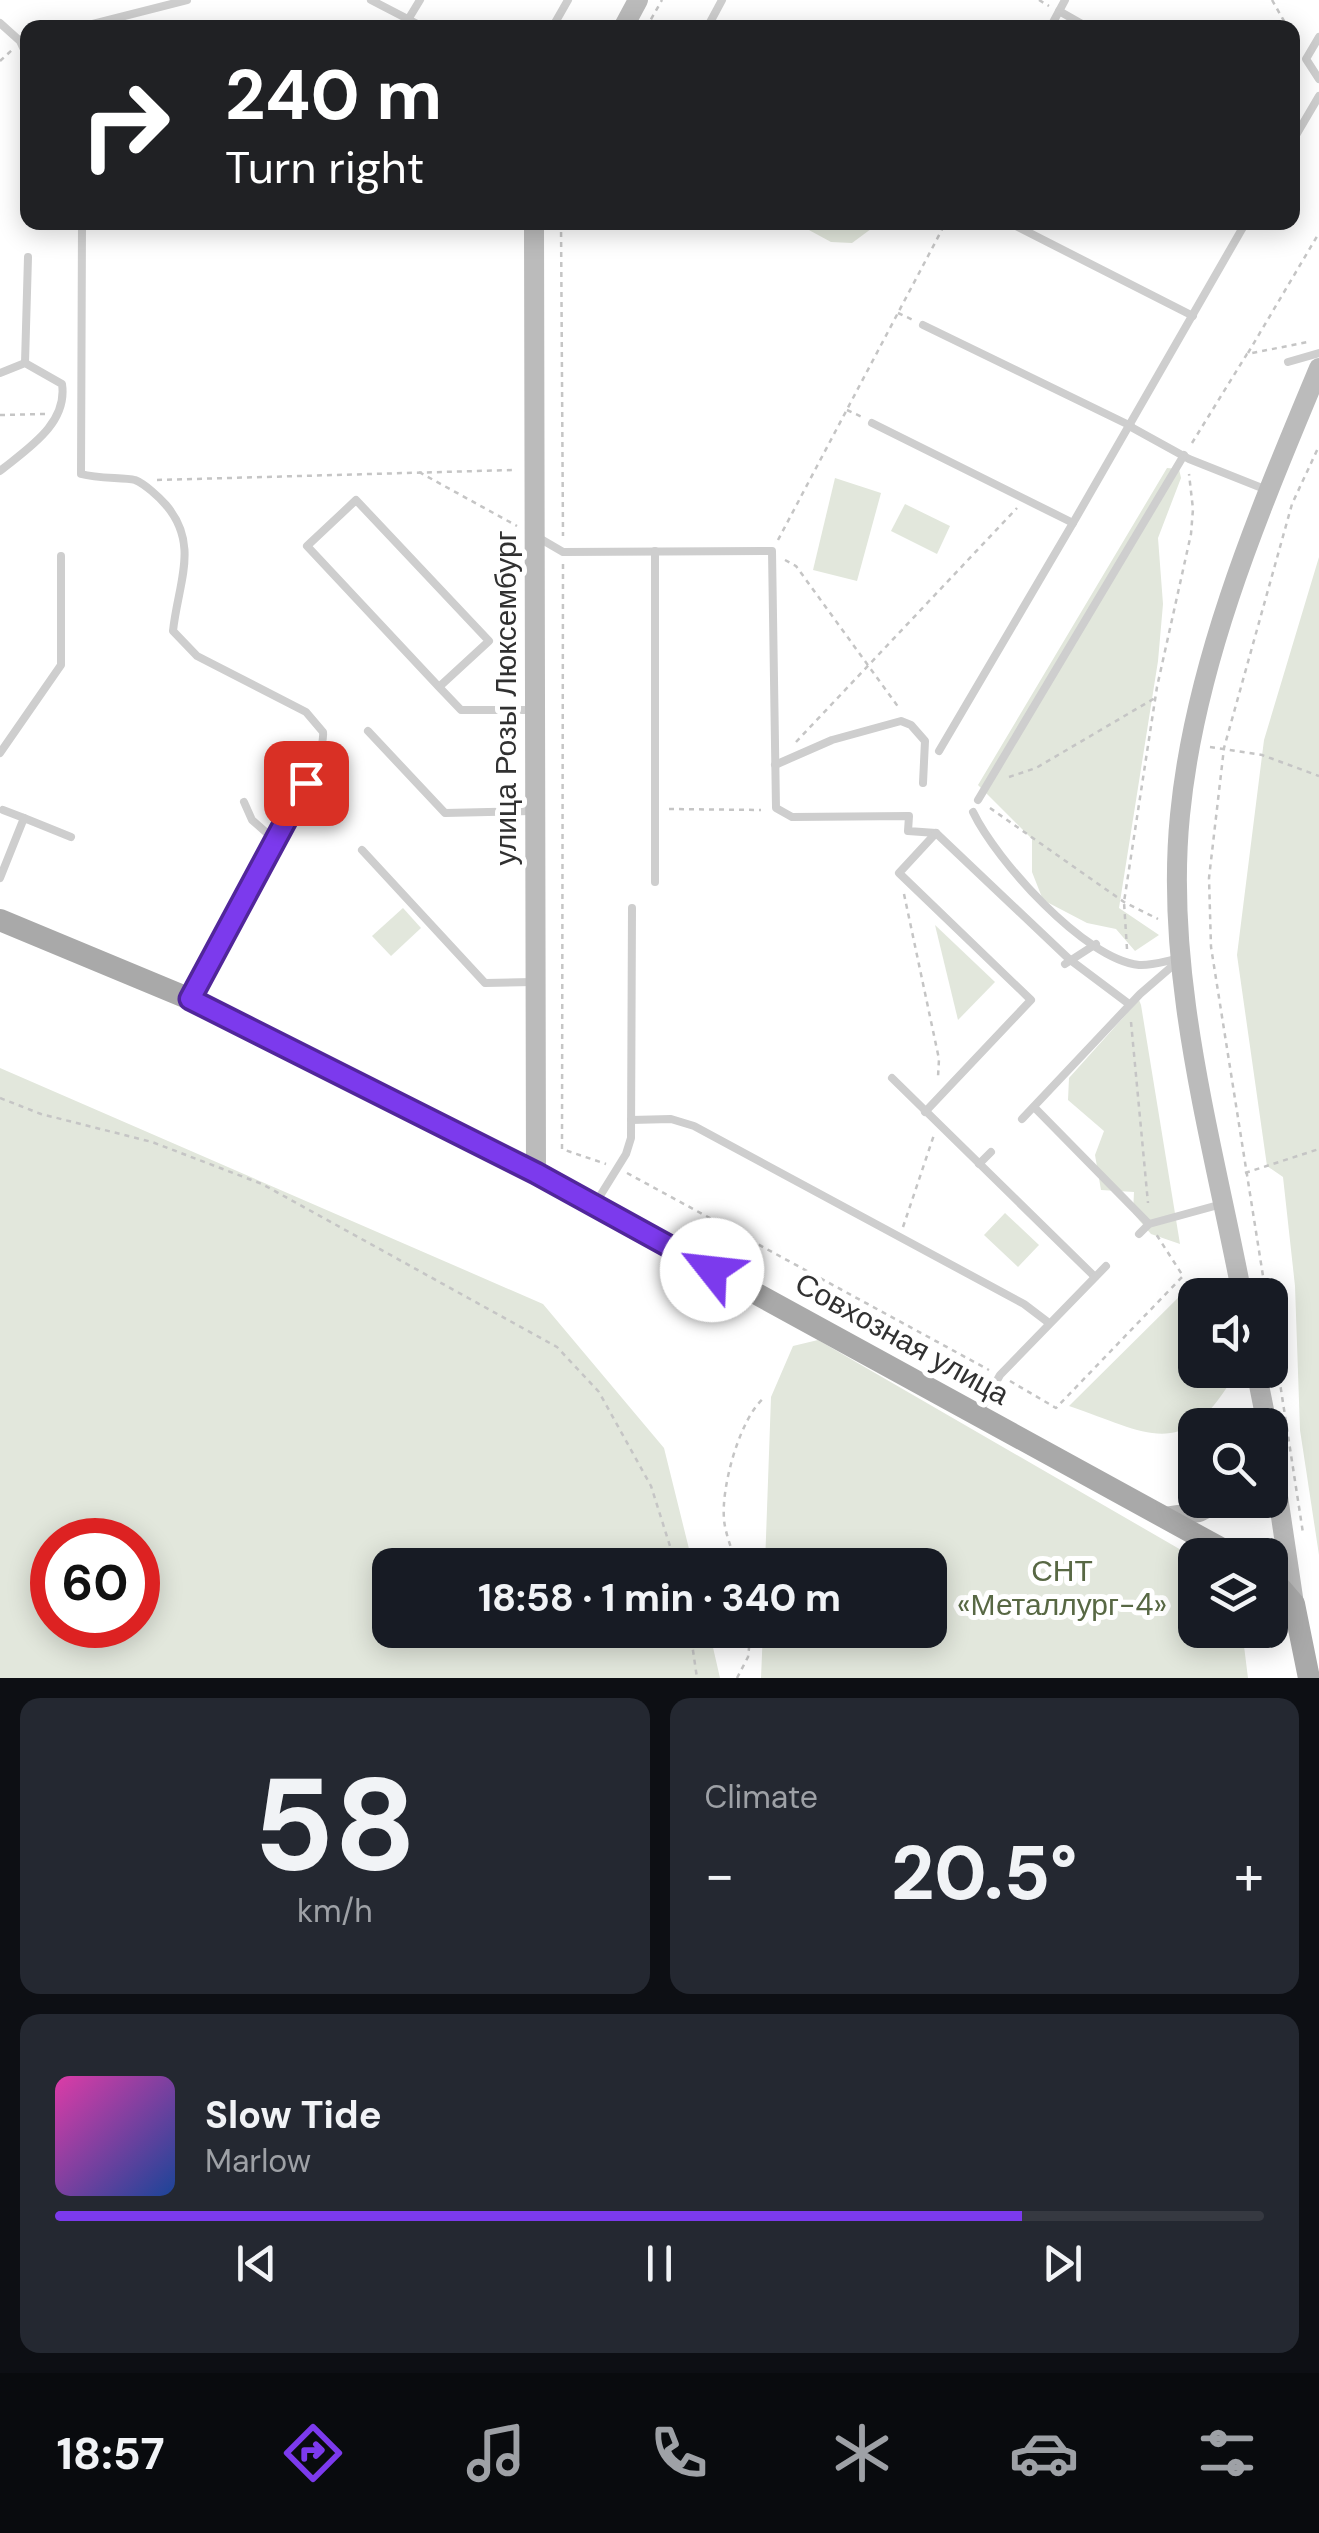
<!DOCTYPE html>
<meta charset="utf-8">
<style>
body{margin:0;font-family:"DM Sans",sans-serif;background:#242831;color:#f1f3f6;height:100vh;display:flex;flex-direction:column;font-size:38px;white-space:nowrap}
*{box-sizing:border-box;margin:0}
p{font-size:32px;color:#9ea1a6}
.icon{flex:none;width:55px;height:55px;fill:none;stroke:currentColor;stroke-width:2;stroke-linecap:round;stroke-linejoin:round}
.map{position:relative;height:1678px;overflow:hidden}
.panel{display:flex;flex-direction:column;gap:20px;padding:20px;background:#0d0f14;flex:1}
.panel>*{flex:none}
.banner{position:absolute;left:20px;top:20px;width:1280px;height:210px;border-radius:20px;box-shadow:0 5px 25px #0003;background:#202124;color:#fff;overflow:hidden}
.tools{position:absolute;left:1178px;top:1278px;display:grid;gap:20px}
.tools a{display:grid;place-items:center;width:110px;height:110px;border-radius:20px;background:#171b24;box-shadow:0 5px 25px #0003;font-size:50px}
.speed{position:absolute;left:30px;top:1518px;display:flex;gap:20px;font-size:50px;font-weight:700;text-align:center}
.speed>*{display:grid;place-content:center;width:130px;height:130px;border-radius:50%;background:#171b24;box-shadow:0 5px 25px #0003;line-height:1}
.speed .limit{border:15px solid #d22;background:#fff;color:#111}
.pin{position:absolute;display:grid;place-items:center;width:85px;height:85px;color:#fff;margin:-42px;border-radius:20px;box-shadow:0 5px 15px #0006}
.me{position:absolute;width:110px;margin:-55px;rotate:299deg;stroke-linejoin:round;filter:drop-shadow(0 0 8px #0008)}
.turn{display:flex;align-items:center;gap:35px;height:210px;padding:0 40px;font-size:45px}
.turn .icon{width:130px;height:130px;stroke-width:2.5}
.turn b{display:block;font-size:70px;line-height:85px}
.big{font-size:75px;font-weight:800;line-height:1.1}
.panel .tile{flex:1;display:flex;flex-direction:column;justify-content:center;gap:15px;min-width:0;padding:0 35px;border-radius:20px;background:#242831}
.panel .dial{align-items:center;gap:0}
.dial b{font-size:130px;line-height:1}
.song{display:flex;align-items:center;gap:30px}
.cover{width:120px;height:120px;border-radius:15px;background:linear-gradient(135deg,hsl(320 70% 55%),hsl(220 70% 35%))}
.played{height:10px;border-radius:5px;background:linear-gradient(90deg,#7c3aed 80%,#363941 80%)}
.keys{display:flex;justify-content:space-around;direction:ltr}
.heat{display:flex;justify-content:space-between;align-items:center;font-size:55px;direction:ltr}
.panel .tiles{flex:1;display:grid;gap:20px;grid-template-columns:1fr 1fr}
.tile:last-child{grid-column:span 2}
.trip{position:absolute;left:372px;top:1548px;width:575px;height:100px;border-radius:20px;background:#171b24;box-shadow:0 5px 25px #0003;font-weight:800;line-height:100px;text-align:center}
.menu{display:flex;height:160px;justify-content:space-around;align-items:center;background:#090b0e;color:#9ea1a6}
.menu .icon{width:70px;height:70px}
.menu .current{color:#7c3aed}
.menu b{font-size:45px;color:#f1f3f6}
.map>svg:first-child{display:block}
.green{fill:#e2e7dc;fill-rule:evenodd}
.lines{fill:none;stroke-linecap:round;stroke-linejoin:round}
.path{stroke:#c5c5c5;stroke-width:2.5;stroke-dasharray:5 5;stroke-linecap:butt}
.lane{stroke:#cecece;stroke-width:8}
.secondary{stroke:#bbb;stroke-width:20}
.primary{stroke:#a9a9a9;stroke-width:22}
.route-casing{stroke:#51269a;stroke-width:25}
.route{stroke:#7c3aed;stroke-width:18}
.labels{text-anchor:middle;stroke-width:10;stroke-linejoin:round;paint-order:stroke}
.street-label{font-size:30px;fill:#313131;stroke:#fff}
.park-label{font-size:30px;fill:#586844;stroke:#fff}
</style>
<div class="map">
<svg width="1319" height="1678" viewBox="0 0 1319 1678">
<rect width="100%" height="100%" fill="#fff"/>
<g class="green">
<polygon points="796,223 879,223 852,243 831,242"/>
<polygon points="1167,468 1179,469 1181,478 1158,538 1163,604 1158,661 1119,908 1159,935 1135,951 1116,929 1087,923 1043,900 1032,872 1032,839 978,785"/>
<polygon points="835,478 881,493 857,581 813,570"/>
<polygon points="905,504 950,526 937,554 891,531"/>
<polygon points="1319,557 1319,1555 1300,1430 1295,1286 1283,1177 1267,1166 1237,955 1264,740"/>
<polygon points="403,908 421,928 391,956 372,936"/>
<polygon points="935,925 995,982 958,1020"/>
<polygon points="1139,1000 1141,1005 1180,1244 1151,1234 1133,1213 1134,1192 1101,1190 1095,1155 1104,1131 1068,1100 1069,1078"/>
<path d="M0 1068 543 1304 664 1448 693 1565H390V1630H709L720 1678H0ZM52 1540H138V1625H52Z"/>
<polygon points="1005,1213 1039,1245 1018,1267 984,1235"/>
<path d="M1188 1288 1195 1324V1370H1224L1231 1381C1181 1462 1146 1432 1069 1406Z"/>
<polygon points="818,1340 1195,1558 1195,1630 1242,1630 1248,1678 761,1678 763,1630 930,1630 930,1565 765,1565 771,1397 793,1346"/>
</g>
<g class="lines">
<g class="path">
<polyline points="1039,0 1049,6"/>
<polyline points="1272,0 1288,28"/>
<polyline points="646,28 662,0"/>
<polyline points="1292,35 1298,45"/>
<polyline points="0,61 12,50"/>
<polyline points="561,222 563,536"/>
<polyline points="898,313 913,320"/>
<polyline points="1248,353 1319,233"/>
<polyline points="847,410 862,417"/>
<polyline points="0,415 45,414"/>
<polyline points="1192,443 1247,354 1308,342"/>
<polyline points="419,472 517,526"/>
<polyline points="157,480 513,470"/>
<polyline points="778,540 946,222"/>
<polyline points="785,560 796,566 899,708"/>
<polyline points="563,564 562,1149 606,1164"/>
<polyline points="796,742 1017,508"/>
<polyline points="1210,747 1262,755 1319,776"/>
<polyline points="1009,777 1036,768 1155,698"/>
<polyline points="990,808 1124,902 1158,919"/>
<polyline points="669,809 761,810"/>
<polyline points="904,894 939,1059 938,1077"/>
<polyline points="1127,949 1124,902 1157,687 1191,534 1193,509 1189,474"/>
<polyline points="1131,1022 1148,1203"/>
<polyline points="0,1098 41,1114 152,1142 262,1184 557,1347 599,1392 651,1486 676,1565"/>
<polyline points="627,1173 989,1370"/>
<polyline points="1245,1173 1319,1149"/>
<polyline points="903,1227 934,1135"/>
<polyline points="1266,1295 1211,947 1209,878 1224,748 1292,504 1319,446"/>
<polyline points="1270,1318 1303,1533"/>
<polyline points="1010,1381 1056,1408 1183,1276 1156,1234"/>
<path d="M736 1565C733 1551 725 1534 724 1519 721 1487 740 1417 765 1397"/>
<polyline points="690,1630 697,1678"/>
<polyline points="737,1678 748,1657 751,1630"/>
</g>
<g class="lane">
<polyline points="371,0 425,28"/>
<polyline points="1059,11 1089,28"/>
<polyline points="0,23 20,41 28,58"/>
<polyline points="77,28 187,0"/>
<polyline points="403,28 420,0"/>
<polyline points="552,28 568,0"/>
<polyline points="707,28 722,0"/>
<polyline points="1050,28 1065,0"/>
<polyline points="1319,37 1306,59 1319,79"/>
<polyline points="1292,142 1319,96"/>
<path d="M82 222 81 474C99 479 124 477 135 480 145 484 159 497 166 505 200 545 178 583 173 631L197 656 306 712 323 732C328 766 215 954 192 995"/>
<polyline points="1008,222 1193,316"/>
<polyline points="923,325 1131,426"/>
<polyline points="1288,362 1319,353"/>
<polyline points="25,363 28,257"/>
<path d="M0 373 25 363 62 384C68 424 27 449 0 471"/>
<polyline points="872,423 1073,523 939,751"/>
<polyline points="1131,427 1189,459 1267,490"/>
<polyline points="1073,523 1246,222"/>
<polyline points="539,538 563,552 772,551 776,808 792,817 909,816 908,831 936,833 899,873 1031,1000 925,1112"/>
<polyline points="655,551 655,882"/>
<polyline points="439,687 489,641 356,500 307,546 439,687 461,710 532,710"/>
<polyline points="368,731 445,813 532,811"/>
<polyline points="0,753 61,665 61,556"/>
<polyline points="775,765 832,740 901,721 911,725 925,741 923,783"/>
<polyline points="978,800 1184,455"/>
<polyline points="244,802 252,820 277,842"/>
<polyline points="3,810 24,818"/>
<path d="M973 812C996 860 1084 959 1139 965 1151 966 1166 961 1177 959"/>
<polyline points="936,833 1069,959 1129,1004"/>
<polyline points="362,850 485,983 532,982"/>
<polyline points="0,878 24,818 71,837"/>
<polyline points="1065,964 1096,944"/>
<polyline points="892,1078 1095,1277"/>
<polyline points="1034,1107 1149,1224"/>
<polyline points="1022,1119 1140,994 1177,962"/>
<polyline points="631,1120 671,1119 694,1126 1024,1304 1049,1323"/>
<polyline points="979,1164 991,1152"/>
<polyline points="595,1204 626,1154 631,1138 632,908"/>
<polyline points="1139,1234 1149,1224 1222,1204"/>
<polyline points="980,1411 1000,1375 1106,1266"/>
</g>
<g class="secondary">
<polyline points="623,28 638,0"/>
<polyline points="534,222 536,1173"/>
<path d="M1242 1295C1212 1139 1164 975 1180 815 1195 660 1260 510 1319 368"/>
<polyline points="1256,1370 1267,1425"/>
<polyline points="1270,1443 1294,1604"/>
<polyline points="1165,1517 1199,1512 1223,1500"/>
</g>
<g class="primary">
<polyline points="0,920 190,999 536,1173 1233,1555"/>
<polyline points="1270,1576 1294,1604 1309,1678"/>
</g>
</g>
<g class="lines">
<defs>
<polyline id="route" points="306,783 190,999 536,1173 712,1270"/>
</defs>
<use href="#route" class="route-casing"/>
<use href="#route" class="route"/>
</g>
<g class="labels">
<g class="street-label">
<text transform="translate(506 698) rotate(-90)" y="10">улица Розы Люксембург</text>
<text transform="translate(902 1339) rotate(29)" y="10">Совхозная улица</text>
</g>
<g class="park-label">
<text x="1062" y="1581">СНТ<tspan x="1062" dy="34">«Металлург-4»</tspan></text>
</g>
</g>
</svg>
<div class="tools">
<a><svg class="icon" aria-label="sound" viewBox="0 0 24 24"><path d="M4 9h4l5-4v14l-5-4H4zM17 9q2 3 0 6"/></svg></a>
<a><svg class="icon" aria-label="search" viewBox="0 0 24 24"><circle cx="10" cy="10" r="6"/><path d="M15 15l6 6"/></svg></a>
<a><svg class="icon" aria-label="layers" viewBox="0 0 24 24"><path d="M12 4l9 5-9 5-9-5zM3 14l9 5 9-5"/></svg></a>
</div>
<div class="speed"><div class="limit">60</div></div>
<div class="pin" style="left:306px;top:783px;background:#d93025"><svg class="icon" aria-label="arrive" viewBox="0 0 24 24"><path d="M6 21V4h12l-3 4 3 4H6"/></svg></div>
<svg class="me" style="left:712px;top:1270px" viewBox="-20 -20 40 40"><circle r="19" fill="#fff"/><path d="M0-13L10 11 0 6-10 11z" fill="#7c3aed"/></svg>
<div class="trip">18:58 · 1 min · 340 m</div>
<div class="banner">
<div class="turn"><svg class="icon" aria-label="right" viewBox="0 0 24 24"><path d="M7 20v-9h11M14 6l5 5-5 5"/></svg><div><b>240 m</b>Turn right</div></div>
</div>
</div>
<section class="panel">
<div class="tiles">
<div class="tile dial"><b>58</b><p>km/h</p></div>
<div class="tile"><p>Climate</p>
<div class="heat"><a>−</a><b class="big">20.5°</b><a>+</a></div>
</div>
<div class="tile">
<div class="song"><i class="cover"></i><div><b>Slow Tide</b><p>Marlow</p></div></div>
<div class="played"></div>
<div class="keys"><svg class="icon" aria-label="previous" viewBox="0 0 24 24"><path d="M18 5L8 12l10 7zM5 5v14"/></svg><svg class="icon" aria-label="pause" viewBox="0 0 24 24"><path d="M8 5v14M16 5v14"/></svg><svg class="icon" aria-label="next" viewBox="0 0 24 24"><path d="M6 5l10 7-10 7zM19 5v14"/></svg></div>
</div>
</div>
</section>
<nav class="menu">
<b>18:57</b>
<svg class="icon current" aria-label="directions" viewBox="0 0 24 24"><path d="M12 3l9 9-9 9-9-9zM9 14v-3h6M13 9l2 2-2 2"/></svg>
<svg class="icon" aria-label="music" viewBox="0 0 24 24"><path d="M9 18V5l10-2v13"/><circle cx="6" cy="18" r="3"/><circle cx="16" cy="16" r="3"/></svg>
<svg class="icon" aria-label="phone" viewBox="0 0 24 24"><path d="M5 4h4l2 5-3 2q2 4 5 5l2-3 5 2v4C11 20 4 13 5 4z"/></svg>
<svg class="icon" aria-label="climate" viewBox="0 0 24 24"><path d="M12 3v18M4 7l16 10M4 17L20 7"/></svg>
<svg class="icon" aria-label="car" viewBox="0 0 24 24"><path d="M5 17H2v-5l4-1 3-4h7l3 4 3 1v5h-3M9 17h6M6 11h13"/><circle cx="7" cy="17" r="2"/><circle cx="17" cy="17" r="2"/></svg>
<svg class="icon" aria-label="filters" viewBox="0 0 24 24"><path d="M4 7h16M4 17h16"/><circle cx="9" cy="7" r="2"/><circle cx="15" cy="17" r="2"/></svg>
</nav>
